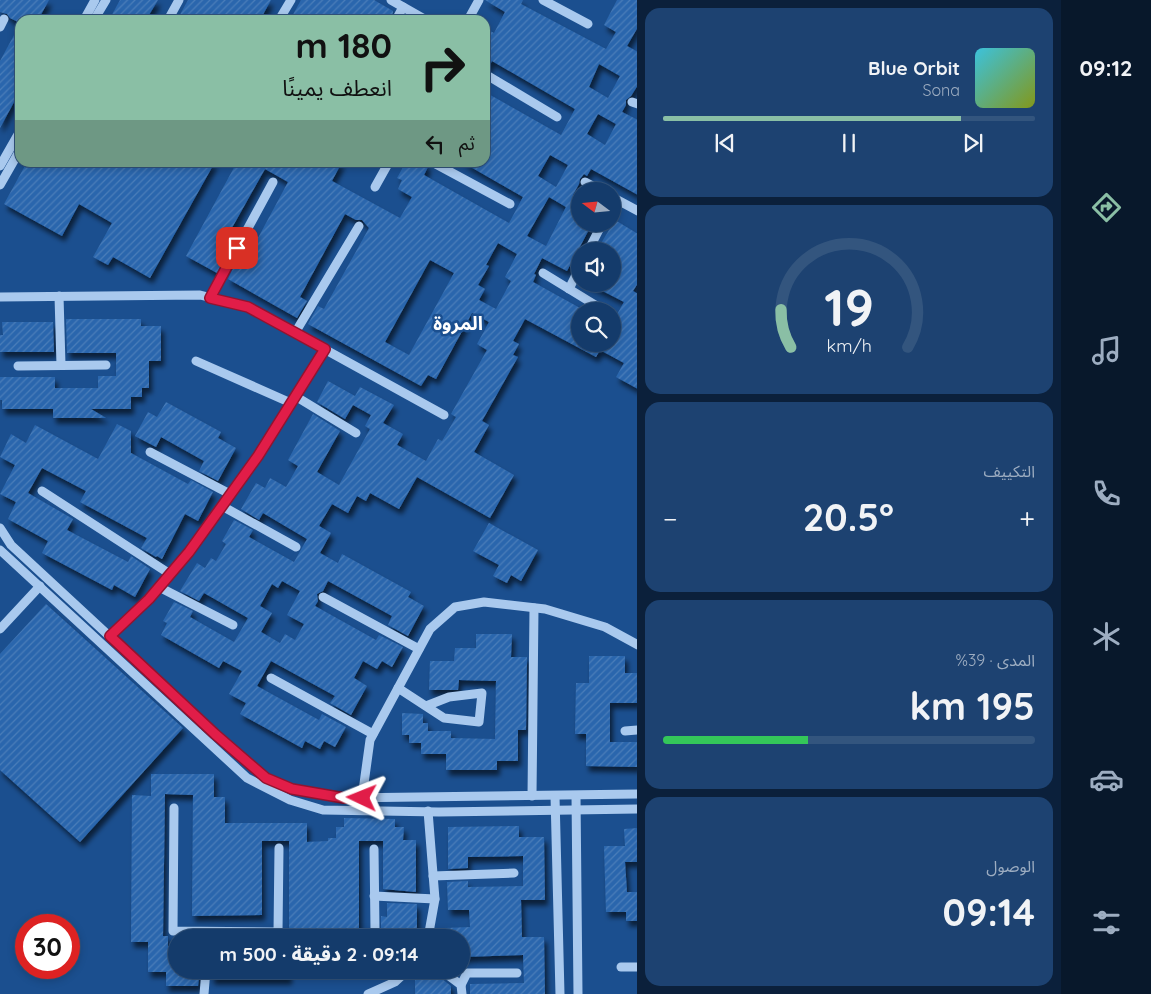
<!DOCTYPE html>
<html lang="ar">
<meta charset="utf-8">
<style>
body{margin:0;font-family:Quicksand,"Noto Sans Arabic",sans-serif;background:#1d4271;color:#f1f3f6;direction:rtl;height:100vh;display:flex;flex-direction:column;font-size:19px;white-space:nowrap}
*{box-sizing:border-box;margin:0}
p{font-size:16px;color:#9dadc1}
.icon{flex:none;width:28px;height:28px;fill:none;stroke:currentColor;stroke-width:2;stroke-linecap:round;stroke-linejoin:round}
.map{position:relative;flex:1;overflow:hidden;direction:ltr}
.side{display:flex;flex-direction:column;gap:8px;padding:8px;background:#0b203b;width:424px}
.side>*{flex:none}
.banner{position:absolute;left:15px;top:15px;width:475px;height:152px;border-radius:15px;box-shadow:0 2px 8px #0003,0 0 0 1px #33557e;direction:rtl;background:#8abfa5;color:#111;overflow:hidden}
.needle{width:32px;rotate:286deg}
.tools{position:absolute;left:571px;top:182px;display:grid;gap:10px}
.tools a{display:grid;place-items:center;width:50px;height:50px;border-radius:50%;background:#143b6b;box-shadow:0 2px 8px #0003,0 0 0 1px #33557e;font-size:25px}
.speed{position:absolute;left:15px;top:914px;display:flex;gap:10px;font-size:25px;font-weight:700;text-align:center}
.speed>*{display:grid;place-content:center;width:65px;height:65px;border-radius:50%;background:#143b6b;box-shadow:0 2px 8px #0003,0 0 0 1px #33557e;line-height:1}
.speed .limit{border:8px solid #d22;background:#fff;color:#111}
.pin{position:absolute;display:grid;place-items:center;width:42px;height:42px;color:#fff;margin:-21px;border-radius:10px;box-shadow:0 2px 8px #0006}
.me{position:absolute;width:55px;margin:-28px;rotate:272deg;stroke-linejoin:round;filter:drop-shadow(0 0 4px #0008)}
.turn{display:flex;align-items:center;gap:18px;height:105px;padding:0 15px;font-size:22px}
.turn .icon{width:65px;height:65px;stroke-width:2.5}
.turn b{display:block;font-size:35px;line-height:42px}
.then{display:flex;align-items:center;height:48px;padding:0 15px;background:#0003;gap:10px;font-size:19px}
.big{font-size:38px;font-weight:800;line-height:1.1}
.side .widget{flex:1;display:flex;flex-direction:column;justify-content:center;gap:8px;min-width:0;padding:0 18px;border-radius:15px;background:#1d4271}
.side .dial{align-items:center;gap:0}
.dial svg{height:130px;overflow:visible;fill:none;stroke:#33557e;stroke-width:7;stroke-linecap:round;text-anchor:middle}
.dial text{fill:#f1f3f6;stroke:none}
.song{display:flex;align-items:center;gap:15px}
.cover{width:60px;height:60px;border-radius:8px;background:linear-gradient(135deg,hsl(190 70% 55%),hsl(70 70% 35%))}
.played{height:5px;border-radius:2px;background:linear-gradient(90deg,#8abfa5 80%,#33557e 80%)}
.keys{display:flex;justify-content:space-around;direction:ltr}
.heat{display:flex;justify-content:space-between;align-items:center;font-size:28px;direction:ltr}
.charge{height:8px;border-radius:4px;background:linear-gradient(90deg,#34c759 39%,#33557e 0)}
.trip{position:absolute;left:168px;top:929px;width:302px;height:50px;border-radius:25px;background:#143b6b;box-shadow:0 2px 8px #0003,0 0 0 1px #33557e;font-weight:800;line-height:50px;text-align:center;direction:rtl}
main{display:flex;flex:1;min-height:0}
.dock{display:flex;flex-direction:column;width:90px;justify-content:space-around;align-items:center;background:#08182b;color:#9dadc1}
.dock .icon{width:35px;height:35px}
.dock .selected{color:#8abfa5}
.dock b{font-size:22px;color:#f1f3f6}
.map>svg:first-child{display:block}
.building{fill:url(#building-hatch);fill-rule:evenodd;filter:url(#shadow)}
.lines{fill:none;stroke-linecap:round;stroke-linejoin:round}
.minor{stroke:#a9c9ee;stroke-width:9}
.route-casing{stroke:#92132f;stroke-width:12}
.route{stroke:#e11d48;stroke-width:9}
.labels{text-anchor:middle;stroke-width:5;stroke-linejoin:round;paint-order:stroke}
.neighbourhood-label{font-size:19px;font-weight:bold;fill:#fff;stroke:#1b4f8f}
</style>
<main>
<nav class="dock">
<b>09:12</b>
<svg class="icon selected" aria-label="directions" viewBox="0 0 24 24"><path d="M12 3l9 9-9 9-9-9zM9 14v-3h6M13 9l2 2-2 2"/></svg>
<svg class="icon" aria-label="music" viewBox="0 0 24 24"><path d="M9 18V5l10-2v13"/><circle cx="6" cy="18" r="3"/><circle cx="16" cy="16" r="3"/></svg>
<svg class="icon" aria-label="phone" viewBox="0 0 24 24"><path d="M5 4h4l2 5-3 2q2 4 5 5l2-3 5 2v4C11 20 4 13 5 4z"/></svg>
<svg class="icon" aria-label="climate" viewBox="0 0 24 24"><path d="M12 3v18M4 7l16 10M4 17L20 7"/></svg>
<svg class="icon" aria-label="car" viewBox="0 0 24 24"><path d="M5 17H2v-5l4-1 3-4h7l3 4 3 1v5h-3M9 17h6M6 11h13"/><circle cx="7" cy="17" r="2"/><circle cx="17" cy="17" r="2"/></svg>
<svg class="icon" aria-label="filters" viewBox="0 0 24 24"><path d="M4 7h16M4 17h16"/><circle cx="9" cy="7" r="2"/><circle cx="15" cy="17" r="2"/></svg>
</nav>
<section class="side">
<div class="widget">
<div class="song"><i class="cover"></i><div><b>Blue Orbit</b><p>Sona</p></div></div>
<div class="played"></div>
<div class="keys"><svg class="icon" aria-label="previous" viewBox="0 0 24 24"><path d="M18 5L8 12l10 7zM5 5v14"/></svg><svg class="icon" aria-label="pause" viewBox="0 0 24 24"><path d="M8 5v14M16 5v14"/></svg><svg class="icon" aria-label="next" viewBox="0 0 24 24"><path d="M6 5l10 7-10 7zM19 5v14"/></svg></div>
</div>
<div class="widget dial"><svg viewBox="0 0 100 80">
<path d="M14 69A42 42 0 1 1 86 69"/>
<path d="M14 69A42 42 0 0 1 8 46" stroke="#8abfa5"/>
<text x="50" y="56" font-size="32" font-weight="700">19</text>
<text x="50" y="72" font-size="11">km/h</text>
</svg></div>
<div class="widget"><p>التكييف</p>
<div class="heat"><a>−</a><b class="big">20.5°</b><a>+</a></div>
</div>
<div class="widget"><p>المدى · 39%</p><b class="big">195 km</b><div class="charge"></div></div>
<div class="widget"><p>الوصول</p><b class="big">09:14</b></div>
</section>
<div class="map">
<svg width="638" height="994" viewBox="0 0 638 994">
<defs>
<pattern id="building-hatch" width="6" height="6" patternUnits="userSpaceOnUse" patternTransform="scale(1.25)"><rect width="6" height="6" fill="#2a66ad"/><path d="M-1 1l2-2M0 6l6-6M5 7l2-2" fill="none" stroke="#4a7db9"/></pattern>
<filter id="shadow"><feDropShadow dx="3" dy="5.5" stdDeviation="2.5" flood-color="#0009"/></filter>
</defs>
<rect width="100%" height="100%" fill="#1b4f8f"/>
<g class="building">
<polygon points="0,0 49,0 38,20 20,20 20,23 10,18 7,14 0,12"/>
<polygon points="120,0 158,0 146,20 109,20"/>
<polygon points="188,0 271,0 260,20 177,20"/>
<polygon points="301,0 374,0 393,11 393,13 390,20 290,20"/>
<path d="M485 0H523L521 4 606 49 616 32 604 25 617 0H638V27L627 46 638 52V85L631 96 626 100V105L622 112 638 120V195L591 169 587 176 584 174 580 179 579 184 573 195 580 199V224H592L567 271 542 258 534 274 536 275 533 282 580 308V344H612V323L624 302 589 284H612V251L600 245 615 220 638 234V283L633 291 638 294V389L616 377 624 363 600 350 596 357 525 319 513 341 519 344 513 355 518 357 482 421 489 425 474 452 514 475 490 518 417 477 399 509 370 493 366 501 357 496 348 513 332 504 319 526 331 533 320 553 338 563 342 554 411 592 408 597 424 606 408 636 388 625 392 616 328 581 323 591 317 594 318 601 315 606 376 640 379 635 403 647 392 667 382 661 377 669 363 661 354 678 367 686 351 715 330 703 335 696 271 661 257 686 319 720 322 714 346 727 335 747 324 741 320 749 305 741 302 748 240 714 246 703 229 694 242 671 223 661 219 668 161 635 167 623 163 621 174 602 193 611 190 617 234 642 248 618 204 593 199 601 180 591 197 563 205 568 211 558 216 561 226 544 222 541 234 520 253 530 249 537 294 562 307 539 263 513 259 520 241 509 256 483 265 488 270 478 286 487 298 466 288 460 313 414 340 431 317 472 339 485 370 429 365 426 371 415 353 405 345 419 317 402 328 381 355 396 360 387 394 405 383 423 403 434 397 445 426 461 438 439 442 441 456 417 451 414 487 350 477 344 489 322 472 313 436 379 428 375 421 386 308 324 318 306 324 309 369 228 362 220H356L345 214 300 297 307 301 297 318 228 279 237 260 244 264 288 182 265 169 219 251 226 255 217 273 186 256 237 162H342L332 181 400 218 412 197 398 189 402 180 397 178 406 162H424L428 167 424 175 509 223 523 197 462 162H485V92L561 135 575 109 492 61 488 68H485V28L494 33 505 12ZM599 64 620 76 608 98 589 87ZM598 114 616 124 605 145 587 134ZM550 155 568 165 556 187 538 176ZM549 197 566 207 546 246 527 236ZM498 243 517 254 505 277 511 281 496 309 479 300 485 289 478 285 489 266 486 265ZM430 260 454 273 409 355 385 342ZM282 581 300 591 287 615 304 624 295 640 285 634 280 643 261 632 272 613 260 606 272 584 278 588Z"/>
<polygon points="20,24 20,91 0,128 0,61"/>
<polygon points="27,162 215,162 150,278 113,257 108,265 93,257 112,223 79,204 62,236 4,204"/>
<polygon points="66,319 141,319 141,326 161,326 161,361 149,361 149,388 142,388 142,397 131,397 131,409 91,409 106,418 53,418 53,409 2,409 2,400 0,400 0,377 55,377 55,388 98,388 98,376 116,376 116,353 67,353"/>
<polygon points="2,322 53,322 54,352 0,352 0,335 3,335"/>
<polygon points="166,402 221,432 218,438 236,448 218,481 199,471 204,461 161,437 156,447 135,436 148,412 157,417"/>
<polygon points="117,424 131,431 131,453 188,484 191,480 213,492 198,521 185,514 162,559 157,556 156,557 141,548 147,538 80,502 86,491 42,468 28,493 73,519 67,530 128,562 131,556 150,569 135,597 114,585 112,590 42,553 48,541 8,519 16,502 0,494 15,465 0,457 11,434 26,443 35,425 98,459"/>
<polygon points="489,523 538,550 521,581 511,575 507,583 493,576 499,565 473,551"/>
<polygon points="46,604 183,728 80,842 0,770 0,654"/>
<polygon points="476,634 512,634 511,657 527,657 526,730 518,730 518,761 497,761 497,770 446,770 446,754 421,754 421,743 409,743 409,735 402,735 402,713 423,714 423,723 428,723 428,731 451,731 451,738 495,739 496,681 459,680 458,690 429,690 430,661 454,661 455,648 476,648"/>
<polygon points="589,656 625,656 625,673 638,673 638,703 610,703 610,742 638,742 638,767 586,766 586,734 575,734 576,683 589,683"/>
<polygon points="151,774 214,774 214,797 225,797 225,823 307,823 307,842 328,841 328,838 336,838 336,827 344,827 344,818 395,819 395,827 404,827 403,840 416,840 416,892 383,889 383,841 359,841 359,938 339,938 339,932 321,932 321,938 289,938 289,841 262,841 262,915 192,916 193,795 165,794 163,936 168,936 168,946 176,946 176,970 200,970 198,986 166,986 166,972 148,972 148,942 131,942 132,795 151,796"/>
<polygon points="519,826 519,837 544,837 545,900 521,900 522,937 544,937 545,994 470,994 470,984 524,983 523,955 461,957 461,938 445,938 445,928 470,927 469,910 448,910 447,882 468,881 468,887 523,886 523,856 468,857 468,868 448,869 448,827"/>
<polygon points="638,828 638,862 625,862 627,892 638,892 638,921 626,921 626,912 606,912 604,846 625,846 624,829"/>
<polygon points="387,903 417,904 417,928 408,928 408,938 381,938 381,916 387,917"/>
<polygon points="212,970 289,970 289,979 211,979"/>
<polygon points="415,979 442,979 451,986 451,994 415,994"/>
</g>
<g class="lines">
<g class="minor">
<polyline points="391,0 426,20"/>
<polyline points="543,0 588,24"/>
<polyline points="84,20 95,0"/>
<polyline points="94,20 106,0"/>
<polyline points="168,20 179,0"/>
<polyline points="279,20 291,0"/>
<polyline points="396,20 403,7"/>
<polyline points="468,20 479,0"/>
<polyline points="0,27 4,19"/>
<polyline points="485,74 557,117"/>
<polyline points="632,102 638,104"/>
<polyline points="432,162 510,204"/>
<polyline points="0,166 20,131"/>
<polyline points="585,182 602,191"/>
<polyline points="0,185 20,150"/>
<polyline points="375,187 389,162"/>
<polyline points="612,197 638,211"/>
<polyline points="588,251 602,224"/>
<polyline points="543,273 605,311"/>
<polyline points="569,289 580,267"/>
<polyline points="59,296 61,365"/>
<polyline points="0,297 200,295 248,307 444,415"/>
<polyline points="210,298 273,182"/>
<polyline points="295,333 359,226"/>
<polyline points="196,361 291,403"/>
<polyline points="18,366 106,365"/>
<polyline points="295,396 356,433"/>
<polyline points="150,452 230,494"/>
<polyline points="42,491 170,574"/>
<polyline points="222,506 296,547"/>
<polyline points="0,528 11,545 215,734 266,778 292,789 344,798 638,794"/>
<polyline points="0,550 247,778 290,800 323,810 439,812 638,809"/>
<polyline points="159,587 233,625"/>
<polyline points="323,597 419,649"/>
<polyline points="0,629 40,586"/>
<polyline points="110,636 149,599 189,552 258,456 325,349"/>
<polyline points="271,678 373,734"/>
<polyline points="398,688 444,718 479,722 482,693 449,697 426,706"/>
<polyline points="625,731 638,730"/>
<polyline points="532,796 534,608"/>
<polyline points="555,796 560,994"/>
<polyline points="576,796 578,994"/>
<polyline points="362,798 370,740 430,629 455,607 484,602 545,609 605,627 638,645"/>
<polyline points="174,808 173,931 278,932 279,848"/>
<polyline points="428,811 435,899 428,938"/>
<polyline points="374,849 375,930"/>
<polyline points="433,876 514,873"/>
<polyline points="374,896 435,899"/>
<polyline points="621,967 638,967"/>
<polyline points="441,970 461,985 462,994"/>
<polyline points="461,985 467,973 517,973"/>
<polyline points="204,994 206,970"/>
<polyline points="368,994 395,982 408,970"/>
</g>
</g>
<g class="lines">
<defs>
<polyline id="route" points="237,248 210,298 248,307 325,349 258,456 189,552 149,599 110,636 215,734 266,778 292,789 344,798 362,798"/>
</defs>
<use href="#route" class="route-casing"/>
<use href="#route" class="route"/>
</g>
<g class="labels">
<g class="neighbourhood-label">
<text x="458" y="330">المروة</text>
</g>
</g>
</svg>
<div class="tools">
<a><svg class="needle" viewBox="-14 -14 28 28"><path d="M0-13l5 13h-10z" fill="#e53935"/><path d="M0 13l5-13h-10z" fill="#9dadc1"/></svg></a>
<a><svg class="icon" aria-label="sound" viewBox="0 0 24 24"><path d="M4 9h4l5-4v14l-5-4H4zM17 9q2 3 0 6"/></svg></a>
<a><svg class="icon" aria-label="search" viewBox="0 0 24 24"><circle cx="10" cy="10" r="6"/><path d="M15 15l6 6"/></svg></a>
</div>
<div class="speed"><div class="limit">30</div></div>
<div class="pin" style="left:237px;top:248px;background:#d93025"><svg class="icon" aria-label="arrive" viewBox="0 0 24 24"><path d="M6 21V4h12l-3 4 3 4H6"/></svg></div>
<svg class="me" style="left:362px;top:798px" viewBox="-20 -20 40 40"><path d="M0-17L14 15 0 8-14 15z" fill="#e11d48" stroke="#fff" stroke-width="4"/></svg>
<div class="trip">09:14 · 2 دقيقة · 500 m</div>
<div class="banner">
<div class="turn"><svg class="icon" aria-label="right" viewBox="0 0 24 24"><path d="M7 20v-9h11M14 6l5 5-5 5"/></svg><div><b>180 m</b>انعطف يمينًا</div></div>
<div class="then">ثم<svg class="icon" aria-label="left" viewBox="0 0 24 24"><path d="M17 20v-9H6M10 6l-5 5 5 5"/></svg></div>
</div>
</div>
</main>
